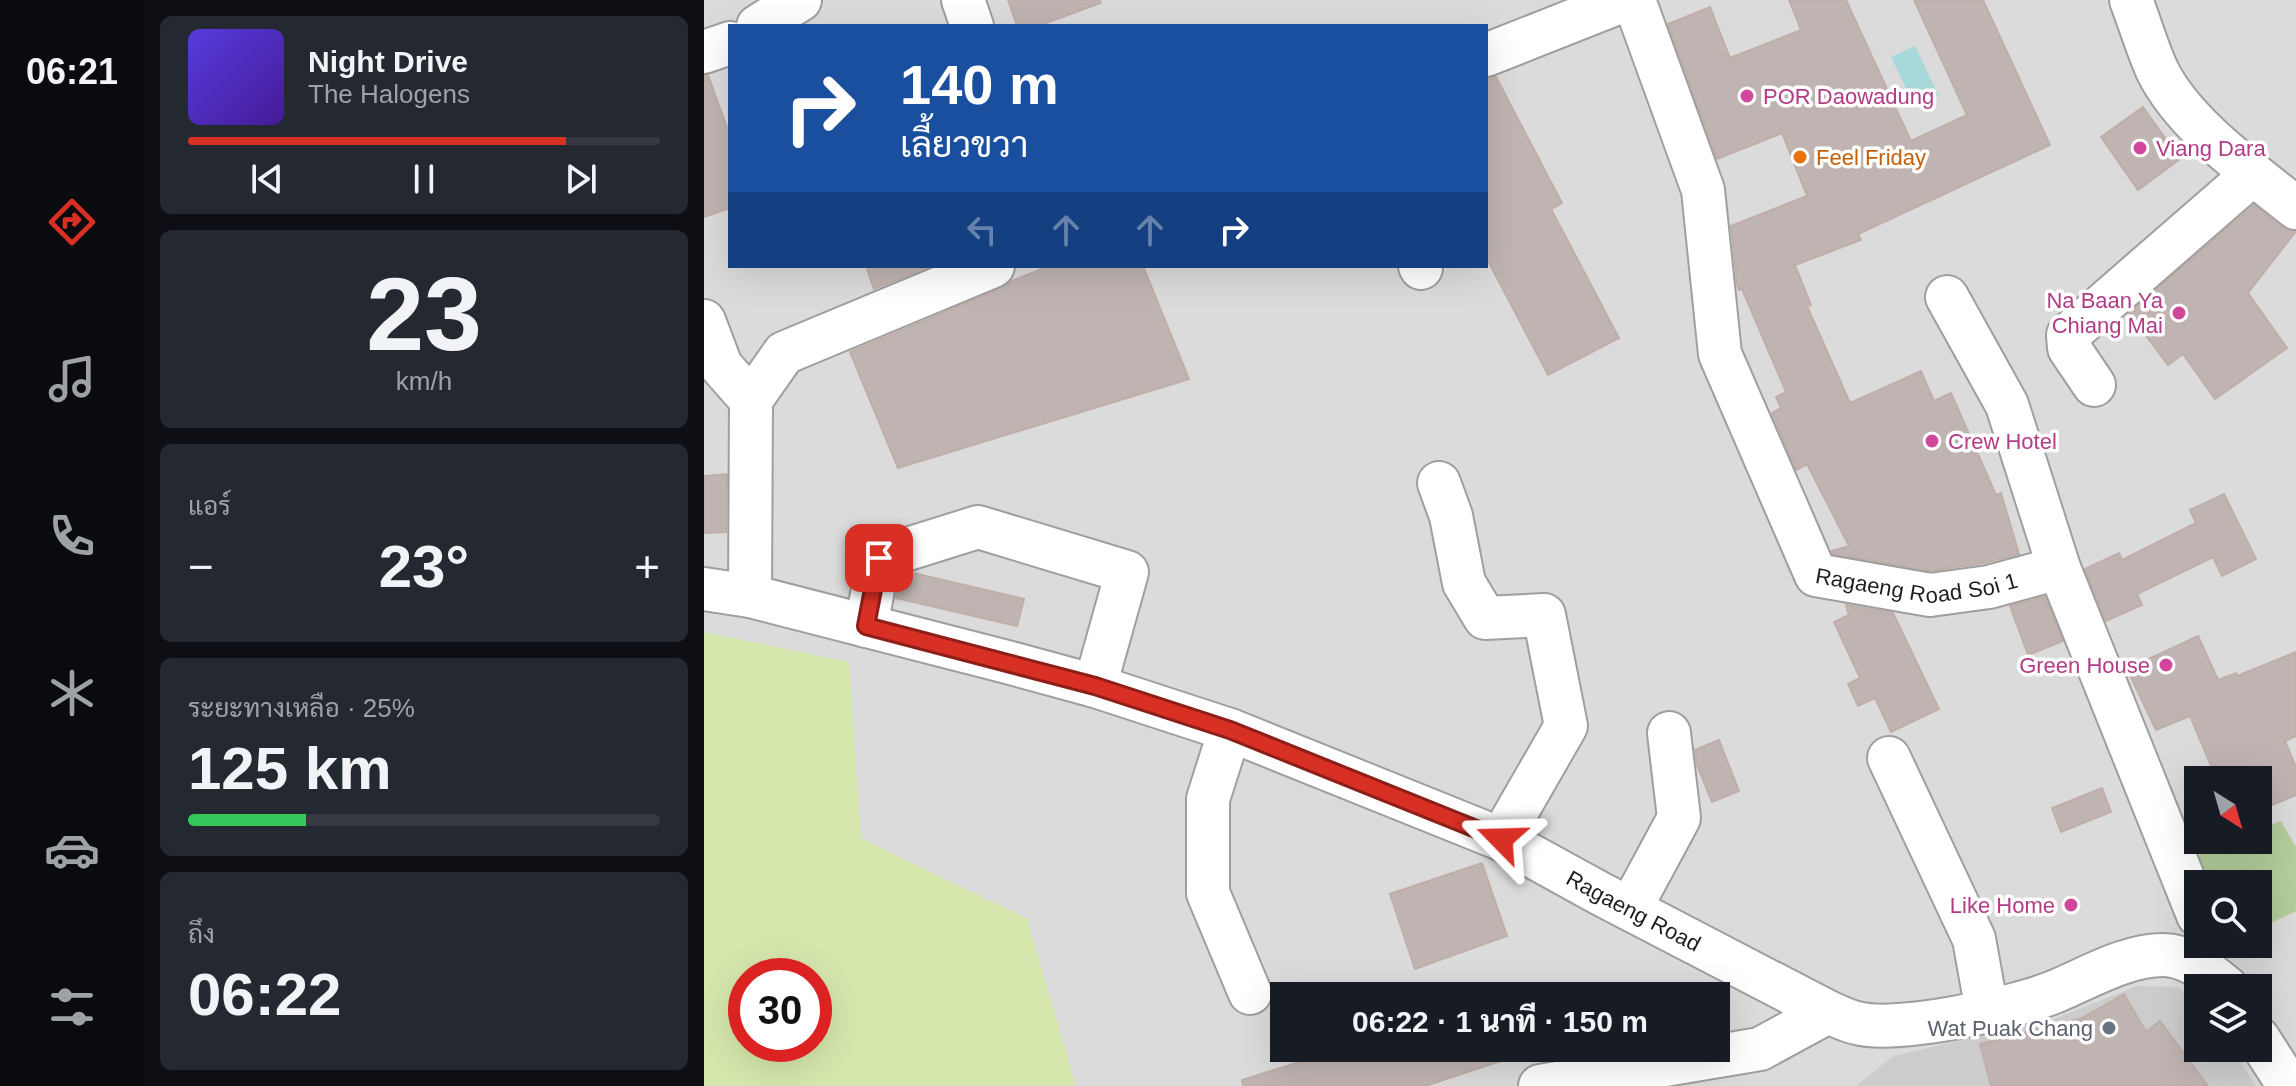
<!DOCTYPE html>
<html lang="th">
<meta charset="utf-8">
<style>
body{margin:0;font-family:Arial,Sarabun,sans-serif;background:#242831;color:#f1f3f6;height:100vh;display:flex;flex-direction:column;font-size:30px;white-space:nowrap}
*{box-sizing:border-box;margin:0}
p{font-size:26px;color:#9ea1a6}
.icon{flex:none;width:44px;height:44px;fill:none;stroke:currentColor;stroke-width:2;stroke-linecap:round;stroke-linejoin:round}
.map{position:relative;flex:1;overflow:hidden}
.details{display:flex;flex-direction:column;gap:16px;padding:16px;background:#0d0f14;width:560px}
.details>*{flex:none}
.guide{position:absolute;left:24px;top:24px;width:760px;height:244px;border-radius:0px;box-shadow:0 8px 32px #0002;background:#1a4fa0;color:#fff;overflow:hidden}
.needle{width:52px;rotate:143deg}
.tools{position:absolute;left:1480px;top:766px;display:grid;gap:16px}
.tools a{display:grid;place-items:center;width:88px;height:88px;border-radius:0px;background:#171b24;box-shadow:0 8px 32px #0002;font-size:40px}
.speed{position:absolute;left:24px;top:958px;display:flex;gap:16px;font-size:40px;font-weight:700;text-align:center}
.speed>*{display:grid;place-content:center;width:104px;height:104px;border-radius:50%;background:#171b24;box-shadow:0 8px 32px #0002;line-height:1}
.speed .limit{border:12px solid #d22;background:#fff;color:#111}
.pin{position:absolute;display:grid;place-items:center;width:68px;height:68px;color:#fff;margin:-34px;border-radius:16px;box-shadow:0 4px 12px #0006}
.me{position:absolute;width:88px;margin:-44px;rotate:292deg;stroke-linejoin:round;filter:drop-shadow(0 0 6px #0008)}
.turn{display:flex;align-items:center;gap:28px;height:168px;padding:0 40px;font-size:36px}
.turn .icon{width:104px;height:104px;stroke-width:2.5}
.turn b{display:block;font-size:56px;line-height:68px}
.lanes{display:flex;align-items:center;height:76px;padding:0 40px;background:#0003;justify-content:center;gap:40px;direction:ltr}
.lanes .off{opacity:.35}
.big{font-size:60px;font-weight:800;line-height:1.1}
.details .widget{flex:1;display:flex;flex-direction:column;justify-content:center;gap:12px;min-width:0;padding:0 28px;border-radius:12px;background:#242831}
.details .dial{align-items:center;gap:0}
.dial b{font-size:104px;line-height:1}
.song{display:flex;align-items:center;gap:24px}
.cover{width:96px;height:96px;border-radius:12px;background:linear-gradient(135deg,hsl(250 70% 55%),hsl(260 70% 35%))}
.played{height:8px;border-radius:4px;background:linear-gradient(90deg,#d93025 80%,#363941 80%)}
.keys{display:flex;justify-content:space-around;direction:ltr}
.heat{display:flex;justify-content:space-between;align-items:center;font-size:44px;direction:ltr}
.charge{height:12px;border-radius:6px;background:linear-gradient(90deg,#34c759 25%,#363941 0)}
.trip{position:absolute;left:566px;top:982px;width:460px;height:80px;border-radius:0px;background:#171b24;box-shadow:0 8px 32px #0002;font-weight:800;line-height:80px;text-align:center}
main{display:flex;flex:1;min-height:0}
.menu{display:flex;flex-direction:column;width:144px;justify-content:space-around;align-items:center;background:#090b0e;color:#9ea1a6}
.menu .icon{width:56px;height:56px}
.menu .on{color:#d93025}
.menu b{font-size:36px;color:#f1f3f6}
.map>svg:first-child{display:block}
.residential{fill:#dcdbdc;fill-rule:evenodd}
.religious{fill:#ccc}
.grass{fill:#d5e7ad;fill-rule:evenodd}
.forest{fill:#b3cd9b}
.water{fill:#a7d9db}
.building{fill:#bfb4b1;stroke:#c0aea8;stroke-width:2}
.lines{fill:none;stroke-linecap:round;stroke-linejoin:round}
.minor-casing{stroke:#9f9f9f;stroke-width:46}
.minor{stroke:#fff;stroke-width:42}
.route-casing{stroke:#8d1f18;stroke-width:20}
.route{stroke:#d93025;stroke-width:14}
.hotel-dot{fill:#d1479c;stroke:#fff;stroke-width:3}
.food-dot{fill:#e8710a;stroke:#fff;stroke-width:3}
.worship-dot{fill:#6b7280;stroke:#fff;stroke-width:3}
.labels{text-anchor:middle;stroke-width:7;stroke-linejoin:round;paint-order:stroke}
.hotel-label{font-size:22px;fill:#b23c85;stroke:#fff;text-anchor:start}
.food-label{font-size:22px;fill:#c56008;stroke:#fff;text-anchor:start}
.street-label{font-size:22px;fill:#1e1e1e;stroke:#fff}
.worship-label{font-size:22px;fill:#5b616d;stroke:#fff;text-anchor:end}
</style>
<main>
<nav class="menu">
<b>06:21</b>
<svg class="icon on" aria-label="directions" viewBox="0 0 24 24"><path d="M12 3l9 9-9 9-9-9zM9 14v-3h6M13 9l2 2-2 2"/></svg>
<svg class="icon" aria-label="music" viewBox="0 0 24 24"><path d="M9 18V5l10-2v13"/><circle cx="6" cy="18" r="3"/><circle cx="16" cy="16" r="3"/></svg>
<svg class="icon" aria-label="phone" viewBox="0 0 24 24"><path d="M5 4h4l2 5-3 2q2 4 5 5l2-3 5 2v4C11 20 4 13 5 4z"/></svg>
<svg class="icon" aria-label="climate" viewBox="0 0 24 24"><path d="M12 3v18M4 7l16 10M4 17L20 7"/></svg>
<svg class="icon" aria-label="car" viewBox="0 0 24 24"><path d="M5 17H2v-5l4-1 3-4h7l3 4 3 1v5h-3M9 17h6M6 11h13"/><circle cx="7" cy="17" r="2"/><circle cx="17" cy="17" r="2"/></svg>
<svg class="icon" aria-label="filters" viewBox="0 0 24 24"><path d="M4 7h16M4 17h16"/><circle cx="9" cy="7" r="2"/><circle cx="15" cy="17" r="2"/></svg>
</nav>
<section class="details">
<div class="widget">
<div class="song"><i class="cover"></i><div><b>Night Drive</b><p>The Halogens</p></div></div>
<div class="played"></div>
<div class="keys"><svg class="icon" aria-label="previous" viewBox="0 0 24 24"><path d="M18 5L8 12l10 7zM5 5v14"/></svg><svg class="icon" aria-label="pause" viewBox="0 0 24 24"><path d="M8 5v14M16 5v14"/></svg><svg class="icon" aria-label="next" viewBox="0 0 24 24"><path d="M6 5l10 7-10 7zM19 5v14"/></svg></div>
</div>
<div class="widget dial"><b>23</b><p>km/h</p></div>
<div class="widget"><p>แอร์</p>
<div class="heat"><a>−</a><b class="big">23°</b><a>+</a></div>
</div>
<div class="widget"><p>ระยะทางเหลือ · 25%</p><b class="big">125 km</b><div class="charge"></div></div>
<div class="widget"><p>ถึง</p><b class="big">06:22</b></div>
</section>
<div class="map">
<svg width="1592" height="1086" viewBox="0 0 1592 1086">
<rect width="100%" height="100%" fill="#efeae5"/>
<path class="residential" d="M0 0H1592V1086H0ZM26 26H782V266H26ZM1494 780H1554V840H1494ZM1494 884H1554V944H1494ZM42 976H110V1044H42ZM1494 988H1554V1048H1494ZM580 996H1012V1048H580Z"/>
<polygon class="religious" points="1433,986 1474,987 1494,1002 1494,1048 1528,1048 1552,1086 1152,1086 1189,1056 1350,1019"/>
<path class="grass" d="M0 632 145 662 157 838 323 919 372 1086H0ZM42 976H110V1044H42Z"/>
<polygon class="forest" points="1577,821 1592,847 1592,911 1554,929 1554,884 1496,884 1485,859 1530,840 1554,840 1554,830"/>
<polygon class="water" points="1211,46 1235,96 1211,107 1187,57"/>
<g class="building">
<polygon points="304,0 396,0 397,3 334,26 313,26"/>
<polygon points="1085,0 1142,0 1207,141 1263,115 1210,0 1279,0 1346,145 1154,234 1157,240 1091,265 1107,305 1103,306 1146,403 1217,371 1230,401 1247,393 1292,495 1297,493 1315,554 1280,563 1226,571 1129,554 1128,551 1145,546 1103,464 1092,470 1068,413 1077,408 1072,397 1082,392 1038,289 1035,290 1033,284 1027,226 1103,196 1078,133 1013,159 964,24 1006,7 1026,58 1097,30"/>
<polygon points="0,75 4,75 26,136 26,208 0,217"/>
<polygon points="792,77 858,203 847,209 915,338 844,375 782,257 782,78"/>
<polygon points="1439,107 1476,159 1434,190 1397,137"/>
<polygon points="1550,205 1577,227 1592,231 1544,293 1583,348 1511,399 1479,354 1464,365 1425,313"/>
<polygon points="162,266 227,266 170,289"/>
<polygon points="345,266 439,266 485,379 194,468 146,352 298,288 308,281"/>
<polygon points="23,474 22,532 0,533 0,476"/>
<polygon points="1520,494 1552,559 1518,576 1509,557 1433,594 1438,605 1402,621 1381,569 1415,553 1418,560 1492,523 1486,510"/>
<polygon points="209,573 320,599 313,626 192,598 196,577"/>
<polygon points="1341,597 1359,641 1324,655 1306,606"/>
<polygon points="1142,605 1189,613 1235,709 1187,732 1171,698 1154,706 1144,684 1156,678 1130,622 1145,615"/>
<polygon points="1494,636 1514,680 1532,673 1533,676 1592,652 1592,736 1581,741 1592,767 1592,795 1554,811 1554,780 1513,780 1486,716 1452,730 1423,669"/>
<polygon points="1015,740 1035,791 1008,802 993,765 991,750"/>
<polygon points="1398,788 1407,812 1357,832 1348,808"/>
<polygon points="778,863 803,936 711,969 686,894"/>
<polygon points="1420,994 1442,1032 1456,1021 1504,1086 1287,1086 1276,1044 1378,1018"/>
<polygon points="640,1048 821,1048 821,1053 721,1086 539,1086 538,1080"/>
</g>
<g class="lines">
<defs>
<g id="minor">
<polyline points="259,0 268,26"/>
<path id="s1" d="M930 0 999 190 1016 354 1112 575 1226 595 1285 587 1355 568"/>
<path d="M1427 0C1436 23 1443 48 1453 70 1479 124 1546 171 1592 208"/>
<polyline points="54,26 96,0"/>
<polyline points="0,52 26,43"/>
<polyline points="782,55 921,0"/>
<polyline points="716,266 717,268"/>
<polyline points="1243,297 1303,405 1355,568 1494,915"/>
<polyline points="0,321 17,366 47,400"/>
<polyline points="1390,385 1365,348 1364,335 1549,174"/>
<polyline points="735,483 747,516 760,583 781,618 840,615 862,726 797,839"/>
<path id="s2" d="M0 589 46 596 303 662 391 686 526 730 797 839 897 894 1124 1012C1134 1016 1143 1021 1153 1023 1192 1034 1311 1008 1350 992 1384 978 1422 955 1459 955 1484 955 1505 973 1523 988"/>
<polyline points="46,596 47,400 80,353 289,266"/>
<polyline points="162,626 175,558 274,527 423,572 391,686"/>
<polyline points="526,730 504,799 504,893 546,993"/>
<polyline points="1185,758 1270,939 1283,1011"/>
<polyline points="926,909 975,818 965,733"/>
<polyline points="1554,1038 1585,1086"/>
<polyline points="836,1086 1056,1049 1124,1012"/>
</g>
</defs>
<use href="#minor" class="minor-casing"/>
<use href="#minor" class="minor"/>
</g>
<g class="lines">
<defs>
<polyline id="route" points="175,558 162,626 391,686 526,730 797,839"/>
</defs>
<use href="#route" class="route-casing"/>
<use href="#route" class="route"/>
</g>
<g class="hotel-dot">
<circle cx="1043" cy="96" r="8"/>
<circle cx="1436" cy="148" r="8"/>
<circle cx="1475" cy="313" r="8"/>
<circle cx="1228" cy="441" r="8"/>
<circle cx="1462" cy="665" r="8"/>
<circle cx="1367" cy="905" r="8"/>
</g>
<circle class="food-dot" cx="1096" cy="157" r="8"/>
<circle class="worship-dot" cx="1405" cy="1028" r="8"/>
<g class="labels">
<g class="hotel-label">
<text x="1059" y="104">POR Daowadung</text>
<text x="1452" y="156">Viang Dara</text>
<text x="1459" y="308" text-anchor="end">Na Baan Ya<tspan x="1459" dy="25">Chiang Mai</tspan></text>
<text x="1244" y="449">Crew Hotel</text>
<text x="1446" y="673" text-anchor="end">Green House</text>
<text x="1351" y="913" text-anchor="end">Like Home</text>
</g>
<g class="food-label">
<text x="1112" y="165">Feel Friday</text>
</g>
<g class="street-label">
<text dy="8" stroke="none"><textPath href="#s1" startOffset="710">Ragaeng Road Soi 1</textPath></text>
<text dy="8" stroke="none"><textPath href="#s2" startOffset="988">Ragaeng Road</textPath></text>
</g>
<g class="worship-label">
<text x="1389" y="1036">Wat Puak Chang</text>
</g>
</g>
</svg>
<div class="tools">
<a><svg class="needle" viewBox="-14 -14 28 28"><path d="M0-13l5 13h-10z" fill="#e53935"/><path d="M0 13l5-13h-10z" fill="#9ea1a6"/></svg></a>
<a><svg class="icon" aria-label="search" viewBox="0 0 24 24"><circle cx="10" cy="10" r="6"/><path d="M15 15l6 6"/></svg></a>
<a><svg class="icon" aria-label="layers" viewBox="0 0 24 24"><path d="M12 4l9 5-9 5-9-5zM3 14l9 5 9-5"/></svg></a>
</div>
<div class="speed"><div class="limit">30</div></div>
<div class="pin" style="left:175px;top:558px;background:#d93025"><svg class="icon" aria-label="arrive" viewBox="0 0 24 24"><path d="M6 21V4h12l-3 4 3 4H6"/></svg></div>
<svg class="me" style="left:797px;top:839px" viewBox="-20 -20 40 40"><path d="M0-17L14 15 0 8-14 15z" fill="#d93025" stroke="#fff" stroke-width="4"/></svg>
<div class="trip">06:22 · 1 นาที · 150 m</div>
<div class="guide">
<div class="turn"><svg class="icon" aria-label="right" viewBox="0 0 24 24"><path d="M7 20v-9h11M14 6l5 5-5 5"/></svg><div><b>140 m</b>เลี้ยวขวา</div></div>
<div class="lanes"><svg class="icon off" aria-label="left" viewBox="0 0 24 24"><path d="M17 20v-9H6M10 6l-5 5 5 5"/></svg><svg class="icon off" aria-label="ahead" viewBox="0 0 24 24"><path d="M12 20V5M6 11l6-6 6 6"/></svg><svg class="icon off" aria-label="ahead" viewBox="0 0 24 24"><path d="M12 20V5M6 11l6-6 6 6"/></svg><svg class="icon" aria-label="right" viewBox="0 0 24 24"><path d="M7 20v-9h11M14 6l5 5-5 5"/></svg></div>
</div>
</div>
</main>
